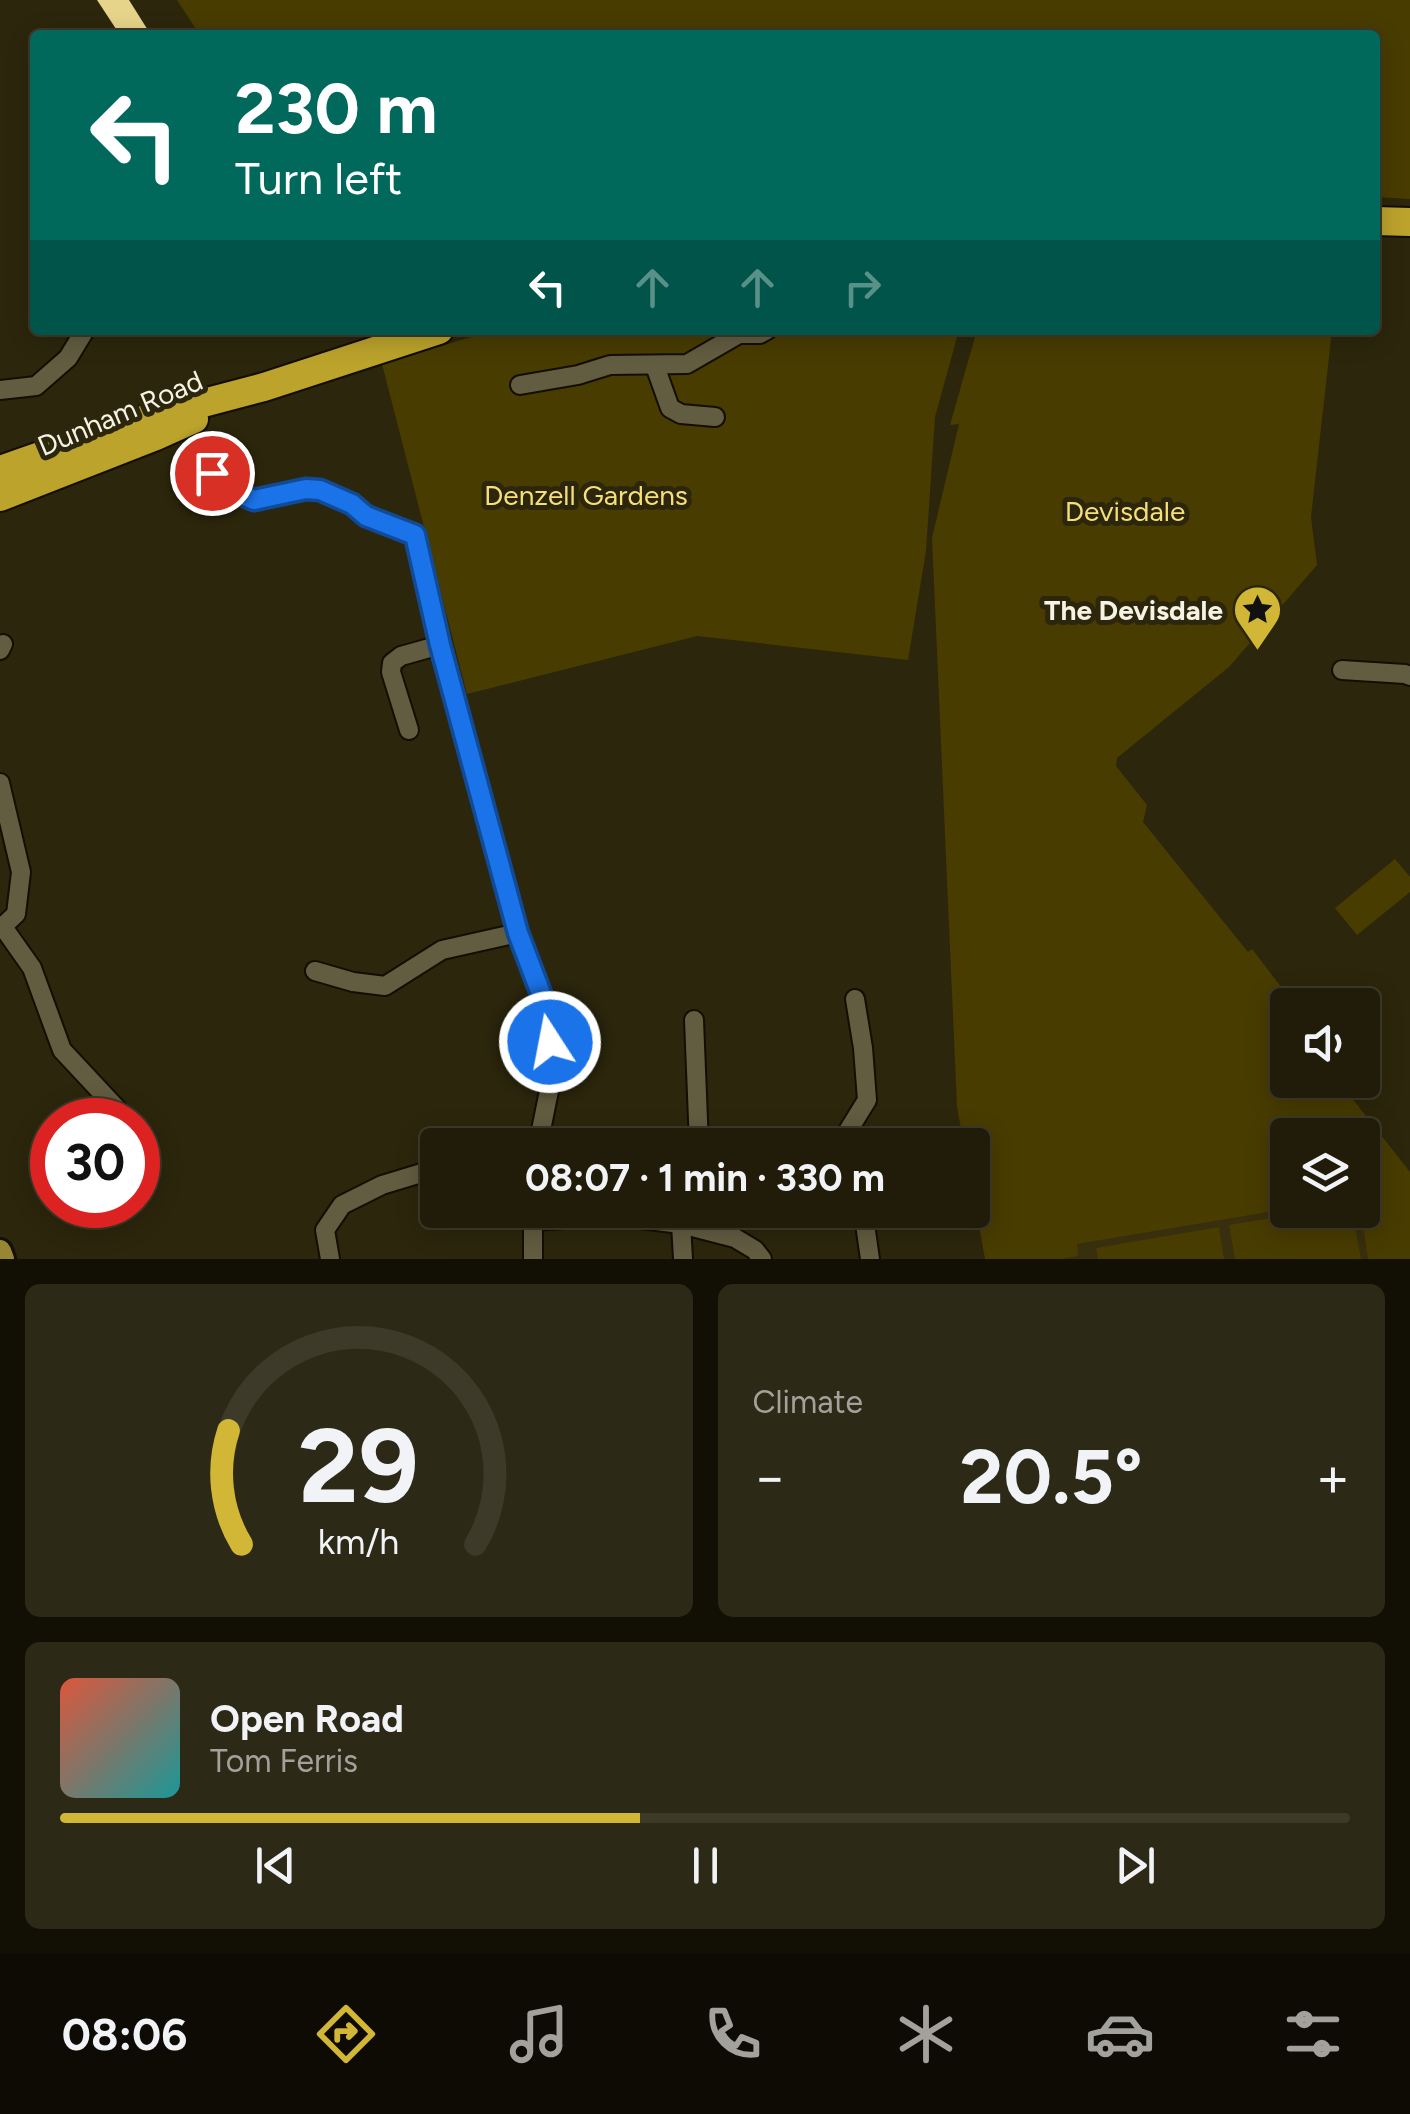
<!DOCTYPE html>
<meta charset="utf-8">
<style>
body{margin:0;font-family:Figtree,sans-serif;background:#2d2917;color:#f1f3f6;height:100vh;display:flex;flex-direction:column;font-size:38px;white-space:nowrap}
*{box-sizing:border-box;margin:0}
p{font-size:32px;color:#a2a19c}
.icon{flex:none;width:55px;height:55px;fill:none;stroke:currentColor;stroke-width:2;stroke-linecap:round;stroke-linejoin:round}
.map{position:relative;height:1259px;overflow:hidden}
.panel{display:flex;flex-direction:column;gap:25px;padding:25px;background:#120f05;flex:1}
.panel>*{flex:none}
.hud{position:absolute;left:30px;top:30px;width:1350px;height:305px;border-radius:10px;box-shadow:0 5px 25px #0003,0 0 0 2px #3e3a2a;background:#00695c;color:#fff;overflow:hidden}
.buttons{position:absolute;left:1270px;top:988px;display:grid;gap:20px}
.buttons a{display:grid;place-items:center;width:110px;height:110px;border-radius:10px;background:#211c09;box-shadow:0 5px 25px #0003,0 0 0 2px #3e3a2a;font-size:50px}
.speed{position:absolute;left:30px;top:1098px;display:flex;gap:20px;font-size:50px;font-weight:700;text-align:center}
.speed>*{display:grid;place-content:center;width:130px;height:130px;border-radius:50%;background:#211c09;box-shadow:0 5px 25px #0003,0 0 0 2px #3e3a2a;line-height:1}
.speed .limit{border:15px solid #d22;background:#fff;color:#111}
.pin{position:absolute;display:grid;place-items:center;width:85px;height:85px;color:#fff;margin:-42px;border:5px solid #fff;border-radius:50%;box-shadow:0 2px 10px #0007}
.me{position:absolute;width:110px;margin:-55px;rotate:349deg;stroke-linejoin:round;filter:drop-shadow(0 0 8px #0008)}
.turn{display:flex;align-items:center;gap:35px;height:210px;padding:0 40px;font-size:45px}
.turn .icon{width:130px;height:130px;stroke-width:2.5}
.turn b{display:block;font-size:70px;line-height:85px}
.lanes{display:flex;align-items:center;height:95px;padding:0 40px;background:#0003;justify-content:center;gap:50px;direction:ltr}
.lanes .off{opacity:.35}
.big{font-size:75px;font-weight:700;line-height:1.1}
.panel .widget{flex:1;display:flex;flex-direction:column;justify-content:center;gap:15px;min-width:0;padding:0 35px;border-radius:15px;background:#2d2917}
.panel .dial{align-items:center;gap:0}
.dial svg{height:260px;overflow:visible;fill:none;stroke:#3e3a2a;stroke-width:7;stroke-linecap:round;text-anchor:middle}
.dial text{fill:#f1f3f6;stroke:none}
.song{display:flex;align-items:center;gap:30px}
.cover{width:120px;height:120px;border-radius:15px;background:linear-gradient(135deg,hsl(10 70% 55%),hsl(180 70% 35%))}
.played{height:10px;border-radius:5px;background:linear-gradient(90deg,#d2b736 45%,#3e3a2a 45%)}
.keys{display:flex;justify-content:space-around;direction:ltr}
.heat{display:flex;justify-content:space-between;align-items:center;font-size:55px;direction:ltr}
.panel .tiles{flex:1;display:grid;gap:25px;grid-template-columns:1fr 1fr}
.widget:last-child{grid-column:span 2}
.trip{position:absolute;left:420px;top:1128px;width:570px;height:100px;border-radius:10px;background:#211c09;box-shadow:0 5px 25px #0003,0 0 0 2px #3e3a2a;font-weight:700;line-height:100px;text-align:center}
.dock{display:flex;height:160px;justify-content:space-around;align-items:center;background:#0d0b04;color:#a2a19c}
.dock .icon{width:70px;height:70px}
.dock .current{color:#d2b736}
.dock b{font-size:45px;color:#f1f3f6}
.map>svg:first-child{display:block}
.built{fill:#372f0d}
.green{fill:#483c00}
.building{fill:#e5d489}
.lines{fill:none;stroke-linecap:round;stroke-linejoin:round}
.minor-casing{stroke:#140e00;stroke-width:22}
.major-casing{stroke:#140e00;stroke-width:28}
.highway-casing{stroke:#140e00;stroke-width:32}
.minor{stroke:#625c41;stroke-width:18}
.major{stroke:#978734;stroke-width:22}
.highway{stroke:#bba32c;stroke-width:28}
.route-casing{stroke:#114b97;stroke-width:25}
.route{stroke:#1a73e8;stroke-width:18}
.labels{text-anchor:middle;stroke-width:10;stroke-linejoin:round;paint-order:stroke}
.street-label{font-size:28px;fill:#f6f3e4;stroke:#2c260c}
.park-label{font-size:28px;fill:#f6df78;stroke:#2c260c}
.poi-label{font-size:28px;font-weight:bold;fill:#f6f3e4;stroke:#2c260c;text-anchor:end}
</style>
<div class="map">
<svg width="1410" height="1259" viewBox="0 0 1410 1259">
<rect width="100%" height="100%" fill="#2c260c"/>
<polygon class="built" points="1287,1209 1360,1210 1368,1259 1062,1259 1077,1256 1076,1244"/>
<g class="green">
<polygon points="177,0 1410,0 1410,199 1375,197 1375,35 200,35"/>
<polygon points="494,330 959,330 935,417 926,551 908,660 697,636 467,694 382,364"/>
<polygon points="977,330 1332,330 1311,517 1317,565 1229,667 1117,758 1116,766 1147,805 1143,822 1248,952 1252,949 1295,1005 1288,1005 1288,1080 1349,1080 1351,1097 1410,1172 1410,1259 1368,1259 1360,1210 1362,1210 1362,1135 1288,1135 1287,1209 1077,1244 1078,1256 1062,1259 985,1259 973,1193 972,1145 964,1145 957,1107 932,538 959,424 950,425"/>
<polygon points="1395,859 1410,877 1410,892 1357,935 1335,908"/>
<polygon points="1318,1210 1352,1210 1361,1259 1235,1259 1229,1225"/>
<polygon points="1219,1227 1224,1259 1098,1259 1096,1248"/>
</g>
<polygon class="building" points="97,0 129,0 151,35 120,35"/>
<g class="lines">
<defs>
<g id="minor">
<polyline points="655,366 670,408 681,414 715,417"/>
<polyline points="520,385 578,375 610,365 687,364 739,334 760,334 767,330"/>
<polyline points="0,390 36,386 68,358 85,330"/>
<polyline points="212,473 226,488 254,500 306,489 320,490 352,504 366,516 415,535 440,645 518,933 548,1012 553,1071 538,1145"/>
<polyline points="0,650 3,644"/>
<polyline points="1342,670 1405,674 1410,676"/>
<polyline points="409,730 391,672 392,663 401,656 440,645"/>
<polyline points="0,783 21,872 16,914 0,929"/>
<polyline points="3,927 32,968 62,1050 118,1110 121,1120"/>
<polyline points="315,971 353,982 385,986 442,950 518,933"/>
<polyline points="694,1020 699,1145"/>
<polyline points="829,1145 843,1139 867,1100 863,1048 855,999"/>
<polyline points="863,1210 870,1259"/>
<polyline points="532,1221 616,1216 681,1224 735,1238 755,1250 762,1259"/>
<polyline points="681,1224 683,1259"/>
<polyline points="330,1259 325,1230 342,1205 382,1185 438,1168"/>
<polyline points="533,1259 533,1210"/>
</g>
<polyline id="major" points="0,1251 3,1259"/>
<g id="highway">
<polyline points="1375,221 1410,222"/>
<polyline points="0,470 154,416 264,387 439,330"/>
<polyline points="0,497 156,436 194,419"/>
</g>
</defs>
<use href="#minor" class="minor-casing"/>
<use href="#major" class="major-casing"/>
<use href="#highway" class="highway-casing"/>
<use href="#minor" class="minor"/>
<use href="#major" class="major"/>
<use href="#highway" class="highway"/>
</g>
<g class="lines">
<defs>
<polyline id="route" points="212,473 226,488 254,500 306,489 320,490 352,504 366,516 415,535 440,645 518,933 548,1012 550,1042"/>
</defs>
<use href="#route" class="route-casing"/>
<use href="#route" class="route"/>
</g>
<defs>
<symbol id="sight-pin" viewBox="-11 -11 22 30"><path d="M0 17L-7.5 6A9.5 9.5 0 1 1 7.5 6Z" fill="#d2b736" stroke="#2c260c"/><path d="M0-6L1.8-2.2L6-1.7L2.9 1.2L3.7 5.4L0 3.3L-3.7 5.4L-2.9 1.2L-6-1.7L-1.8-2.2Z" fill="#111"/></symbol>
</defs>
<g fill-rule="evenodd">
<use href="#sight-pin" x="1230" y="582" width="55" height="75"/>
</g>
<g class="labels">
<g class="street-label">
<text transform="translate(120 413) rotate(-23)" y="10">Dunham Road</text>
</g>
<g class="park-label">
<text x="586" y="505">Denzell Gardens</text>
<text x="1125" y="521">Devisdale</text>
</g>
<g class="poi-label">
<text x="1223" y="620">The Devisdale</text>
</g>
</g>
</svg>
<div class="buttons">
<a><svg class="icon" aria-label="sound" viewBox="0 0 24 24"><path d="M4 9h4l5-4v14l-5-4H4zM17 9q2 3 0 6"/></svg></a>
<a><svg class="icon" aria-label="layers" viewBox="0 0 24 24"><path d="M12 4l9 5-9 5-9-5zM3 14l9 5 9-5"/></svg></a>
</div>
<div class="speed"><div class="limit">30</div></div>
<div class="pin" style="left:212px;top:473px;background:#d93025"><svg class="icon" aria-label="arrive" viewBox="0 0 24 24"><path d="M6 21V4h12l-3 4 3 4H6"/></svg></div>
<svg class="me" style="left:550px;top:1042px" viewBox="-20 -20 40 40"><circle r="17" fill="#1a73e8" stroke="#fff" stroke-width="3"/><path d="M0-11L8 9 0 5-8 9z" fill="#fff"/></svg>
<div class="trip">08:07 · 1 min · 330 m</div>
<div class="hud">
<div class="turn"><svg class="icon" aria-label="left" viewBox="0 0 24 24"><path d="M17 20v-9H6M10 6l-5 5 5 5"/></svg><div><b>230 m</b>Turn left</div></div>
<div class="lanes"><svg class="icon" aria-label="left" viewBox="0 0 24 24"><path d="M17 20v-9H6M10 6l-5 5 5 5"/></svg><svg class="icon off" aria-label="ahead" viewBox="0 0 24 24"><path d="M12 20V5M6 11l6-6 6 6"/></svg><svg class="icon off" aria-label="ahead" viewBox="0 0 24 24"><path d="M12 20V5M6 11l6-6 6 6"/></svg><svg class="icon off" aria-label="right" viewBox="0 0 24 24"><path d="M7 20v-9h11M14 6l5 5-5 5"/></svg></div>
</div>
</div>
<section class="panel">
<div class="tiles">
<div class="widget dial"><svg viewBox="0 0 100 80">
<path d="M14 69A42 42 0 1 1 86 69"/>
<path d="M14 69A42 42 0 0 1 10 34" stroke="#d2b736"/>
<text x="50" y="56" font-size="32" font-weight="700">29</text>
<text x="50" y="72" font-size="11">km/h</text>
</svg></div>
<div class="widget"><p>Climate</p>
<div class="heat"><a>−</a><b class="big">20.5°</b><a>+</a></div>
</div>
<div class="widget">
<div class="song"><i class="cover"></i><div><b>Open Road</b><p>Tom Ferris</p></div></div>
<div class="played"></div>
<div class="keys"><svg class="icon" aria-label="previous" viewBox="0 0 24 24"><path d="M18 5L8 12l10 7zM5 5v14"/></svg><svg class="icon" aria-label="pause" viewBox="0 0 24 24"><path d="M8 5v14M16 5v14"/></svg><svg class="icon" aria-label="next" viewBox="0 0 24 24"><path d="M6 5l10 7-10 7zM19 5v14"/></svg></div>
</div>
</div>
</section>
<nav class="dock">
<b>08:06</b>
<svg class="icon current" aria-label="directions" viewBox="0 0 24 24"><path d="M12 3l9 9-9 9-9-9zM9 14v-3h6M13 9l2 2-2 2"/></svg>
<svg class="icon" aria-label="music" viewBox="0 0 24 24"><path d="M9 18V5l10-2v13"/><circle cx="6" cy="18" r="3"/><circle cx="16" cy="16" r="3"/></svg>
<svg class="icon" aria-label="phone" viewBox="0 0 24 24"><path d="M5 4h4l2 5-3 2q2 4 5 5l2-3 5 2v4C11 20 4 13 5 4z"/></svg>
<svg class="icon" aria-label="climate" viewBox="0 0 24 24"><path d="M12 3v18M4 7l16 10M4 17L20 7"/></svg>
<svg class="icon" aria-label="car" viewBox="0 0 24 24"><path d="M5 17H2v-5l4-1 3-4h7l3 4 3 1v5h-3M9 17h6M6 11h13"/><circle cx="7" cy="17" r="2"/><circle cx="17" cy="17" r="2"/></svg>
<svg class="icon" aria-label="filters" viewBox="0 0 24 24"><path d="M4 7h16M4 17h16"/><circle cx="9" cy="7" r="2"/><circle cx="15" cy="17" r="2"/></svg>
</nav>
